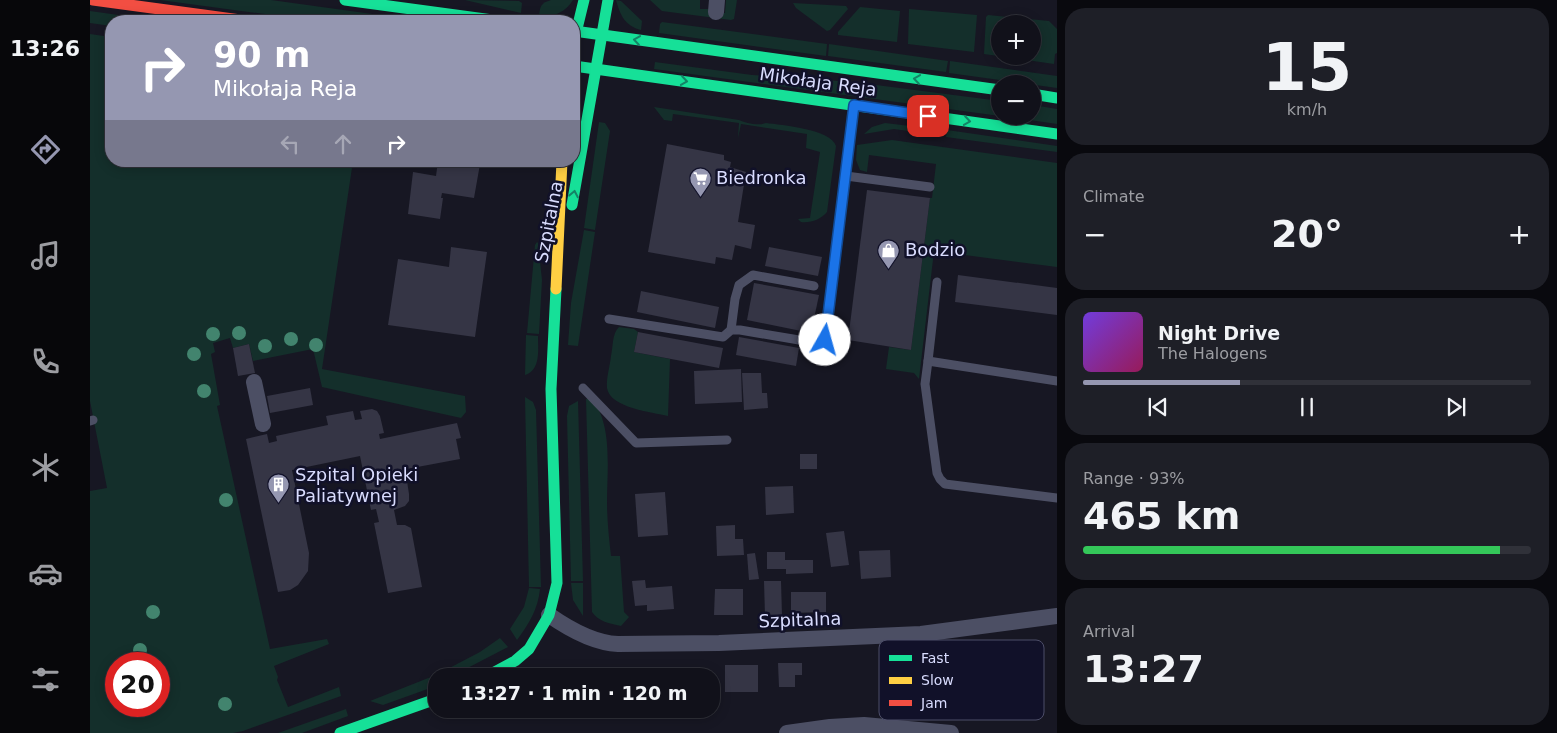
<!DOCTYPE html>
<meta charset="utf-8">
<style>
body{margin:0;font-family:"DejaVu Sans",sans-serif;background:#1e1f27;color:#f1f3f6;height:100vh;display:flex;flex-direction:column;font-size:19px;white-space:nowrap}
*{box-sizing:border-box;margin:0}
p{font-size:16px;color:#9c9da2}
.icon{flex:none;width:28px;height:28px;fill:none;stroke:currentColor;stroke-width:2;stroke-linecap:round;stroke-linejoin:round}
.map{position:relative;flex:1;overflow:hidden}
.details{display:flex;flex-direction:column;gap:8px;padding:8px;background:#09090e;width:500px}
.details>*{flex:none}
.hud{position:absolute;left:15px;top:15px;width:475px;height:152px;border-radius:20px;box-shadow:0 2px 12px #0003,0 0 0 1px #303139;background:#9597b1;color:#fff;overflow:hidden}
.tools{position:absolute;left:901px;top:15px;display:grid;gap:10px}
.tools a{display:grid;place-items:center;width:50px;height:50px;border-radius:50%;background:#11111a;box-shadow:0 2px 12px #0003,0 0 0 1px #303139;font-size:25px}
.speed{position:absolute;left:15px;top:652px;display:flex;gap:10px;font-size:25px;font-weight:700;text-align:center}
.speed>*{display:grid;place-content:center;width:65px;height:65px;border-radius:50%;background:#11111a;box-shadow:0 2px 12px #0003,0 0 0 1px #303139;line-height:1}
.speed .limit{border:8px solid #d22;background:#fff;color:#111}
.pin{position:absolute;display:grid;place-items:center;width:42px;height:42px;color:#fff;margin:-21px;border-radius:10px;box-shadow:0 2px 8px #0006}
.me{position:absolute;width:55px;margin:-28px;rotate:7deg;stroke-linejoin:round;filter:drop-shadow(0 0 4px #0008)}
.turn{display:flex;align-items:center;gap:18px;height:105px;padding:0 25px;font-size:22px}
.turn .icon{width:65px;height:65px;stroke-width:2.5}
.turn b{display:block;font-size:35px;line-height:42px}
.lanes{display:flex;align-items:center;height:48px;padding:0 25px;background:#0003;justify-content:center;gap:25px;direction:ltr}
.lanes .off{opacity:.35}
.big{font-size:38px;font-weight:700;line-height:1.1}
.details .tile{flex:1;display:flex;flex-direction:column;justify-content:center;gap:8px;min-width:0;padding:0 18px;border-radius:20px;background:#1e1f27}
.details .dial{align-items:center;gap:0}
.dial b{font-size:65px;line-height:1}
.song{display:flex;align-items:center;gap:15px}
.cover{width:60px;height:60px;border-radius:8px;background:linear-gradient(135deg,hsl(260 70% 55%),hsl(330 70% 35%))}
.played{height:5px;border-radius:2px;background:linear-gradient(90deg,#9597b1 35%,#303139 35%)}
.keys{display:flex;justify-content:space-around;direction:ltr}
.heat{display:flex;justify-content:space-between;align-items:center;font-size:28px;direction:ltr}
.charge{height:8px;border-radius:4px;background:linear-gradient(90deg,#34c759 93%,#303139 0)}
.trip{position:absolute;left:338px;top:668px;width:292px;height:50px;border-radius:20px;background:#11111a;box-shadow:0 2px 12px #0003,0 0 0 1px #303139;font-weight:700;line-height:50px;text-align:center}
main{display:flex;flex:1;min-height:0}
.menu{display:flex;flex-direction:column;width:90px;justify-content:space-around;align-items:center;background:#07070a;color:#9c9da2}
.menu .icon{width:35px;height:35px}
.menu .on{color:#9597b1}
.menu b{font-size:22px;color:#f1f3f6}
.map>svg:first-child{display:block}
.green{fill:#142f2b;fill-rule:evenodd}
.building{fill:#353545}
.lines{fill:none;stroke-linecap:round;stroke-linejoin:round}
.lane{stroke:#4c4f64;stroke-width:9}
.street{stroke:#4c4f64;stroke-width:16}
.fast{stroke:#16e098;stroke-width:11}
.slow{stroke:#ffcf43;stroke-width:11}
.jam{stroke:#f24e42;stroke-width:11}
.tree{fill:#42846e}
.oneway{stroke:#148366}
.route-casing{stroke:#114b97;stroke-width:12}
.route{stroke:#1a73e8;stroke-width:9}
.labels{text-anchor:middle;stroke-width:5;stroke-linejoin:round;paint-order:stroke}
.street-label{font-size:18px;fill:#d9dcfe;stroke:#111129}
.poi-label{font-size:18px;fill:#d9dcfe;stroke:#111129;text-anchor:start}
.key{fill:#111129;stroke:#4d4e69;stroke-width:1}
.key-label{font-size:14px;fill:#d9dcfe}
</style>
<main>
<nav class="menu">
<b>13:26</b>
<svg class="icon on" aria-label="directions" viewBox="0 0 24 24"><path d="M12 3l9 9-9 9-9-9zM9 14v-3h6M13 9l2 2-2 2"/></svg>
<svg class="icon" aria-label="music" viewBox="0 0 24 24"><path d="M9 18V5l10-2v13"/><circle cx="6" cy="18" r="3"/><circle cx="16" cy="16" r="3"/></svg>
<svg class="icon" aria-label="phone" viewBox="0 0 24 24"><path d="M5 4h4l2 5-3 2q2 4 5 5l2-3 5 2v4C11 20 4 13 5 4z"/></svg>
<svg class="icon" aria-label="climate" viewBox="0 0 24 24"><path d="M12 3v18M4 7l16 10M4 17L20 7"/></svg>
<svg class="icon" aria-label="car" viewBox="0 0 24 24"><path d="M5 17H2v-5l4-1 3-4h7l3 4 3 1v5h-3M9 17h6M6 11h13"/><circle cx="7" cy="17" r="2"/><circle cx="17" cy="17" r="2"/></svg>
<svg class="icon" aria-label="filters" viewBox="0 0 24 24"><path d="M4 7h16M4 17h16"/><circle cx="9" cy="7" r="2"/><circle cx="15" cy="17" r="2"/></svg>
</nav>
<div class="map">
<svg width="967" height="733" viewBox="0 0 967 733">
<rect width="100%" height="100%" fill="#171723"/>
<g class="green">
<polygon points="70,0 181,0 333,21 219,20"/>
<polygon points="375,0 429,1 432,3 431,13"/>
<path d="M461 0H483C475 13 463 17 449 16 450 6 451 3 461 0Z"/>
<path d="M526 0 531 1 552 21 551 30C535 26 530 15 526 0Z"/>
<polygon points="560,0 610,0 610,9 622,9 623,12 635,13 636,0 647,0 644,19 641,20 572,11"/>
<polygon points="703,3 756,6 758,9 740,30 737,31 706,8"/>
<polygon points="770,7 810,11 807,42 748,35 748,32"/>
<polygon points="819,9 887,15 884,52 818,44"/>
<polygon points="0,11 71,21 21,21 21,26 0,23"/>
<path d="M898 15 959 21 967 29V53L965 54 964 64 894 54 896 17ZM910 24H942V56H910Z"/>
<polygon points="572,22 737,44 736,56 569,33 570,24"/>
<path d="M0 34 21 37V161H263L232 369 375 396 376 412 371 418 232 387 223 349 163 361 159 344 143 348 140 338 123 343 125 352 121 354 130 405 127 406 180 649 237 639 239 644 184 666 188 677 187 680 198 707 249 687 251 696 153 731 143 733H0V491L17 488 0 401ZM26 664H69V706H26Z"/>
<polygon points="739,44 858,61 856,72 738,56"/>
<polygon points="860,61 967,76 967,88 859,73"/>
<polygon points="565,62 662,75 763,82 910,101 910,116 564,69"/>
<polygon points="943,105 967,109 967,124 912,116 942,116"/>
<path d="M564 107 649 120C655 123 669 126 676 123 691 125 741 129 746 146L737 212C730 220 721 223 711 222L708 219 720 218 730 152 716 148 717 134 651 124 648 138 649 123 583 114 582 121 574 120Z"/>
<polygon points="509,122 515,123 520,131 505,230 494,228"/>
<polygon points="795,123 854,130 854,136 804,129 774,134 782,127"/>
<polygon points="857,130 967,146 967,152 856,137"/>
<polygon points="802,140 967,163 967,267 844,251 829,379 824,373 796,369 799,347 821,350 840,198 842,198 846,164 779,155 777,172 770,170 766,160 767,145"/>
<polygon points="494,230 505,232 488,346 478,345 481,303"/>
<polygon points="447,242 448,243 452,280 449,334 437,333 445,245"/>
<path d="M529 327 544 329 548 332 544 352 580 359 578 416C562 412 520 408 517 388 516 378 520 366 521 356 523 348 522 333 529 327Z"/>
<path d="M436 335 448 336C448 350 451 370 435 375Z"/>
<polygon points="435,397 443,402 446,410 451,587 439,587"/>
<path d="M496 399H502C523 425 517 470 517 502 517 520 519 538 521 556H530L534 612 539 617 531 626C519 623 509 622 502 612Z"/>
<polygon points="488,401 493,581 481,581 477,416 479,406"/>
<polygon points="481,583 493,583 493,616 483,600"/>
<path d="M439 588 450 589C448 609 439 624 427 640L420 629 434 607Z"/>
<polygon points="410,638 418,647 362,676 346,676 346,686 293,705 280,701 346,675 390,652"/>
<polygon points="256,709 258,716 212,733 188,733"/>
</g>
<g class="building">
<polygon points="577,144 634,155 634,160 641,162 640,167 656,172 648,222 665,225 661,249 645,245 642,260 626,257 625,264 558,252"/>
<polygon points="348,161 372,161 390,164 384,198 352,193 351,198 353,198 350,219 318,214 323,172 346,176"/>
<polygon points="777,190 840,198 821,350 758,340"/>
<polygon points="361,247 397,252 385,337 298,325 308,259 359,267"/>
<polygon points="679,247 732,257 728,276 675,266"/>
<polygon points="868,275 967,288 967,315 865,302"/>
<polygon points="664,283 729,295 721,333 657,320"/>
<polygon points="551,291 629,307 625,328 547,312"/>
<polygon points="548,332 633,348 629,368 544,352"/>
<polygon points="649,337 709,348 706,366 646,355"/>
<polygon points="159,344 165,373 148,376 143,348"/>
<polygon points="651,369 652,402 605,404 604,371"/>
<polygon points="652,373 671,373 672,393 677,393 678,408 654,410"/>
<polygon points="220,388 223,405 180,413 177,396"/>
<polygon points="282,409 287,411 290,416 294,433 289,434 290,439 367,423 371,438 366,439 370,459 306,471 309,483 317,481 319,494 319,501 315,506 304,510 307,525 315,525 321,528 332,587 298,593 284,523 289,522 286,509 281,510 270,456 202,470 219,553 218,571 208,585 200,590 188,592 156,439 177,434 179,443 187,441 186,436 238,425 236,416 263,411 265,420 272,419 270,411"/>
<rect x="710" y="454" width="17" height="15"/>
<polygon points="703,486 704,513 676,515 675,487"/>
<polygon points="575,492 578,535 548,537 545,494"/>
<polygon points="645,525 645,539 653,539 654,555 627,556 626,526"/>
<polygon points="754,531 759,565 741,567 736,533"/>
<polygon points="800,550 801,577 771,579 769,551"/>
<polygon points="677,552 695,552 695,560 723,560 723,573 696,574 696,569 677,569"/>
<polygon points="665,553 669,579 659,580 657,554"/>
<polygon points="555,580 556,588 582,586 584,609 557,611 557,605 545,606 542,581"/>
<polygon points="674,581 691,581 692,616 675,616"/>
<polygon points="625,589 653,589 653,615 624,615"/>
<polygon points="701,592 736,592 736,612 701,613"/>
<polygon points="688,663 712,663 712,675 705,675 705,687 689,687"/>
<rect x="635" y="665" width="33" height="27"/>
<rect x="555" y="667" width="30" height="9"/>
<polygon points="521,671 521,676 494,676 494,672"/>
</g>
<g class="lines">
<g class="lane">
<polyline points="756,176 840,187"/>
<polyline points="519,319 633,337 641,330 650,330 715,341"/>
<polyline points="641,330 645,299 649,285 663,275 724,286"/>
<polyline points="732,358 764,105"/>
<polyline points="838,361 847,282"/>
<polyline points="967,381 838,361 835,384 847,473 850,479 855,484 967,498"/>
<polyline points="493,388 546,443 637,440"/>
<polyline points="0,421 3,420"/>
</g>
<g class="street">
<polyline points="626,12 627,0"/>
<polyline points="164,382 173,424"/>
<path d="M459 615C479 629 504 643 528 644L629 643 831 634 967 616"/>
<polyline points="697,733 740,727 774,725 861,733"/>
</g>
<g class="fast">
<polyline points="255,0 410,21"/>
<polyline points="484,31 910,90"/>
<polyline points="484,41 494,0"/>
<polyline points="484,66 967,134"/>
<polyline points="942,94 967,98"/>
<polyline points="482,205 518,0"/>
<polyline points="397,676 425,661 439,649 459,615 467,583 461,389 466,289"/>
<polyline points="250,733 346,699"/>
</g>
<polyline class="slow" points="466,289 472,161"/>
<polyline class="jam" points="3,0 158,21"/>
</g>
<g class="tree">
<circle cx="149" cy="333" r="7"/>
<circle cx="123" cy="334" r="7"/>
<circle cx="201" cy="339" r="7"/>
<circle cx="226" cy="345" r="7"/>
<circle cx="175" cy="346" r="7"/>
<circle cx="104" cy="354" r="7"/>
<circle cx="114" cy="391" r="7"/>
<circle cx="136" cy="500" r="7"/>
<circle cx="63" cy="612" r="7"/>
<circle cx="50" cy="650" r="7"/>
<circle cx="135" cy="704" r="7"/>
</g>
<defs><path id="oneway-chevron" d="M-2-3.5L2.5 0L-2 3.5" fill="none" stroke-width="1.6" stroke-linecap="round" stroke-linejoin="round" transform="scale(1.25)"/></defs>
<g class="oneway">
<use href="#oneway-chevron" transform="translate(547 40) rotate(-172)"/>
<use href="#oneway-chevron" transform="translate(827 79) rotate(-172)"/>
<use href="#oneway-chevron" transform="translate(594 81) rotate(8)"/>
<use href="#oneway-chevron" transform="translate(877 121) rotate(8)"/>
<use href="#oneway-chevron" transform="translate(484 194) rotate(-79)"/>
</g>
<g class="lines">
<defs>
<polyline id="route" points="735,340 764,105 838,116"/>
</defs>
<use href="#route" class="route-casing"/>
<use href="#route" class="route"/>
</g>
<defs>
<symbol id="supermarket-pin" viewBox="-11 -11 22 30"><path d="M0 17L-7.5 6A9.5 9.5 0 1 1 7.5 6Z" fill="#9597b1" stroke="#111129"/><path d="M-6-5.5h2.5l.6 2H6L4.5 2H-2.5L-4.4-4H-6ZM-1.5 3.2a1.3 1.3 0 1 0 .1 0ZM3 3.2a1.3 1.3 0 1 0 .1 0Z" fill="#fff"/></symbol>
<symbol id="shop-pin" viewBox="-11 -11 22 30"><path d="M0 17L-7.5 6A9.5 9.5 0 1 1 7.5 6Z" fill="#9597b1" stroke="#111129"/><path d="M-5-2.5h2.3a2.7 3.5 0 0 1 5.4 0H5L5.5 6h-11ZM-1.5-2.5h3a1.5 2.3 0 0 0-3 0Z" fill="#fff"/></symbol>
<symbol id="building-pin" viewBox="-11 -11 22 30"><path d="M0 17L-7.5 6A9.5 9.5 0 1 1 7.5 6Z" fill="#9597b1" stroke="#111129"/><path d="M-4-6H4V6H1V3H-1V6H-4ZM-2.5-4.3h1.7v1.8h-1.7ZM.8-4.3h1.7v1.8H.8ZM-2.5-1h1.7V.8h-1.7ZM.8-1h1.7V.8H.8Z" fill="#fff"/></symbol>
</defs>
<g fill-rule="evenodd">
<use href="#supermarket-pin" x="598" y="166" width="25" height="34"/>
<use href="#shop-pin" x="786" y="238" width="25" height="34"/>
<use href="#building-pin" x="176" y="472" width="25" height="34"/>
</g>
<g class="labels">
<g class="street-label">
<text transform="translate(728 82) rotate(8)" y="6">Mikołaja Reja</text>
<text transform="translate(459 222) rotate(-79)" y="6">Szpitalna</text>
<text transform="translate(710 620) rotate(-2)" y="6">Szpitalna</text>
</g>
<g class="poi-label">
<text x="626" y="184">Biedronka</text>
<text x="815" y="256">Bodzio</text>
<text x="205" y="481">Szpital Opieki<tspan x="205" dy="21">Paliatywnej</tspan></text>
</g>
</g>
<rect x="789" y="640" width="165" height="80" rx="8" class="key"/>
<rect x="799" y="655" width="23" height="6" fill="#16e098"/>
<rect x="799" y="677" width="23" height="7" fill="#ffcf43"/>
<rect x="799" y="700" width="23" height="6" fill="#f24e42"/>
<g class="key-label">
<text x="831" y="663">Fast</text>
<text x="831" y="685">Slow</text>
<text x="831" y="708">Jam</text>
</g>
</svg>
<div class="tools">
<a>+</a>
<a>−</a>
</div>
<div class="speed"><div class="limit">20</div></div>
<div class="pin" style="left:838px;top:116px;background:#d93025"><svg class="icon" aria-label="arrive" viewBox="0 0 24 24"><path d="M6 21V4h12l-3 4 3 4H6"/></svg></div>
<svg class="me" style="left:735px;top:340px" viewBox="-20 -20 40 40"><circle r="19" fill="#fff"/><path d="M0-13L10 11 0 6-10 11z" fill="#1a73e8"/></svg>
<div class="trip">13:27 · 1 min · 120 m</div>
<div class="hud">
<div class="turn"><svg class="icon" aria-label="right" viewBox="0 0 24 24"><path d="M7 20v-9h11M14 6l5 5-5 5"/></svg><div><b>90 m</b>Mikołaja Reja</div></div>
<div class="lanes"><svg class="icon off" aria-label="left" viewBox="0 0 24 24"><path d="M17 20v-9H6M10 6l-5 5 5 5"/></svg><svg class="icon off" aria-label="ahead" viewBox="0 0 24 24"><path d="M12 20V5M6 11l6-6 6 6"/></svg><svg class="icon" aria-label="right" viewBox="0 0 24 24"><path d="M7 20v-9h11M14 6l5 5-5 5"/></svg></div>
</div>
</div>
<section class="details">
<div class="tile dial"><b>15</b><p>km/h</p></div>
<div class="tile"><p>Climate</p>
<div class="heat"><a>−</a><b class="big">20°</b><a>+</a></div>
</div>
<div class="tile">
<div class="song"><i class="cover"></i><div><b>Night Drive</b><p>The Halogens</p></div></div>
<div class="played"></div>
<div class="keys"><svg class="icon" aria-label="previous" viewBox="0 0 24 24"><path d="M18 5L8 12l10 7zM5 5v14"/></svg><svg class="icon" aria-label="pause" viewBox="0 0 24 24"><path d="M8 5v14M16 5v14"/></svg><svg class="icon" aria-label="next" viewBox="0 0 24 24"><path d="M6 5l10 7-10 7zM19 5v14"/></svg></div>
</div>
<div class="tile"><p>Range · 93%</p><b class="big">465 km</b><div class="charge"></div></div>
<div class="tile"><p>Arrival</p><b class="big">13:27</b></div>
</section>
</main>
